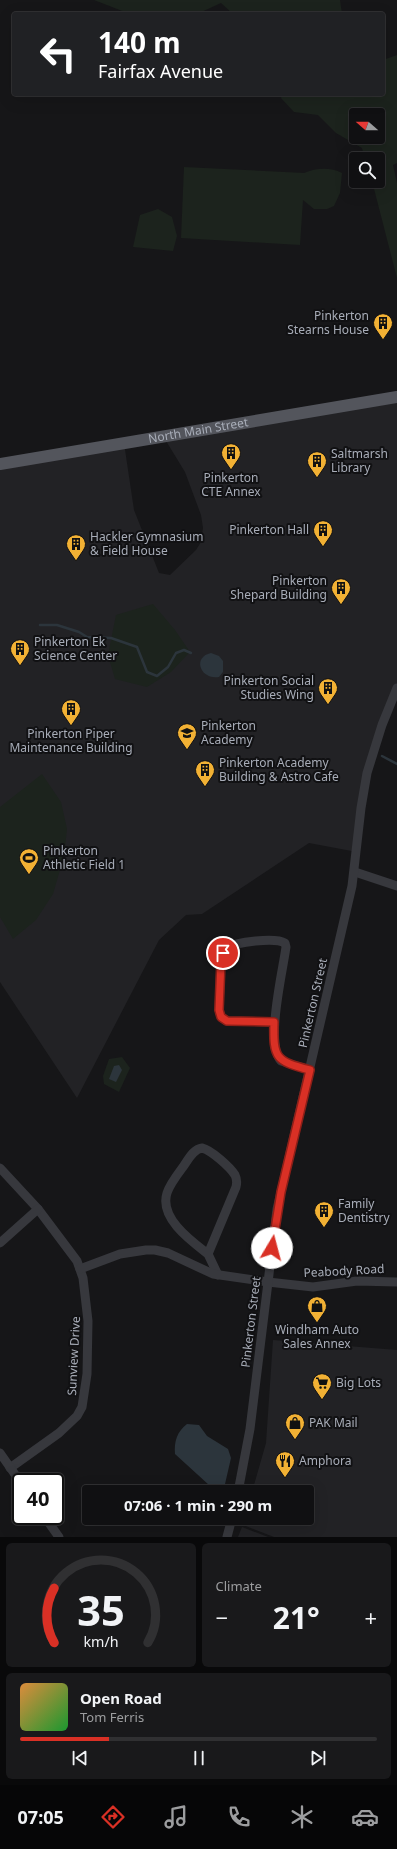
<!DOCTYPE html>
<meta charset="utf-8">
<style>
body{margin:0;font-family:"Noto Sans",sans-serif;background:#19191b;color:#f1f3f6;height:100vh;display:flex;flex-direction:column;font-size:15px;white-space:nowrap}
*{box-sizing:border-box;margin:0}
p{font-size:13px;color:#9c9d9f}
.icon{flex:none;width:22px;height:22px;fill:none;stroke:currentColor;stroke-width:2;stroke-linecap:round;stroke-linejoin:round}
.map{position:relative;height:1537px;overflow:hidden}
.side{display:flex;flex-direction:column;gap:6px;padding:6px;background:#09090a;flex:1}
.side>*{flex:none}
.top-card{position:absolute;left:12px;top:12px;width:373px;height:84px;border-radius:4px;box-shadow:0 4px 16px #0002,0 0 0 1px #303032;background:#202124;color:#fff;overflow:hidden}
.needle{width:26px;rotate:290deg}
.fabs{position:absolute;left:349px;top:108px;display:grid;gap:8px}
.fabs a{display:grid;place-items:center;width:36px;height:36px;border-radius:4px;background:#101012;box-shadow:0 4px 16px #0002,0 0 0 1px #303032;font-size:20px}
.speed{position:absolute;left:12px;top:1473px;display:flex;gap:8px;font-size:20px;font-weight:700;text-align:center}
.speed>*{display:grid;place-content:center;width:52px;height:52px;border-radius:50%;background:#101012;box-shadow:0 4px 16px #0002,0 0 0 1px #303032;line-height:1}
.speed .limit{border:2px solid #111;border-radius:6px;background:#fff;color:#111}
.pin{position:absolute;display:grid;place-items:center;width:34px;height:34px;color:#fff;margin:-17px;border:2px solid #fff;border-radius:50%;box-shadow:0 1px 4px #0007}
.me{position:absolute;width:44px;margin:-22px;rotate:8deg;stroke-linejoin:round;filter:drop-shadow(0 0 3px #0008)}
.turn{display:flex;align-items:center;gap:14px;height:84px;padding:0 20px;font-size:18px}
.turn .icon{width:52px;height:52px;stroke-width:2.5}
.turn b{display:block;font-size:28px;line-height:34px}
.big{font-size:30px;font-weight:700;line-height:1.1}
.side .card{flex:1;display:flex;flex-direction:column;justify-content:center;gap:6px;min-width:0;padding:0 14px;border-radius:6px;background:#19191b}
.side .dial{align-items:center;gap:0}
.dial svg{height:104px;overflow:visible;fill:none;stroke:#303032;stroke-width:7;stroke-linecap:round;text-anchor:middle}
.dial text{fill:#f1f3f6;stroke:none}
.song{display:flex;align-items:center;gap:12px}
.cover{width:48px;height:48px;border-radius:6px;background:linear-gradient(135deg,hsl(30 70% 55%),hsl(130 70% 35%))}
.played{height:4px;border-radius:2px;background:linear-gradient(90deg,#d93025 25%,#303032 25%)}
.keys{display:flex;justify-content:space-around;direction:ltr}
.heat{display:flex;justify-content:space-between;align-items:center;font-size:22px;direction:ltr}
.side .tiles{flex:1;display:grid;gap:6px;grid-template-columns:1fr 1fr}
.card:last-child{grid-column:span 2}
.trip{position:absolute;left:82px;top:1485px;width:232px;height:40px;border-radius:4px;background:#101012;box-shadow:0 4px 16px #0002,0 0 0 1px #303032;font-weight:700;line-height:40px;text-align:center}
.tabs{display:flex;height:64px;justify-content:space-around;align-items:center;background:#060607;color:#9c9d9f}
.tabs .icon{width:28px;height:28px}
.tabs .active{color:#d93025}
.tabs b{font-size:18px;color:#f1f3f6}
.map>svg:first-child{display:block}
.built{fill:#222225}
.green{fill:#1c231d;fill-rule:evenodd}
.water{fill:#2c353c}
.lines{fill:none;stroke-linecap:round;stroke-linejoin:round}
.stream{stroke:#2c353c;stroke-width:2.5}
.minor{stroke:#37383d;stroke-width:9}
.major{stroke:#53555c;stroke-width:12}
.route-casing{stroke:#8d1f18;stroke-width:10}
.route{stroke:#d93025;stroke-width:7}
.labels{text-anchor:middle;stroke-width:4;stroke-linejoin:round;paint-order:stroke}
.poi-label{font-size:12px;fill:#a8adb8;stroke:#111113;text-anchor:start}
.street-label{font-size:12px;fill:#a8adb8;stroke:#111113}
</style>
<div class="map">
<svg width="397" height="1537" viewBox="0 0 397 1537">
<rect width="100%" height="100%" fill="#161618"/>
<g class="built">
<polygon points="397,397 397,688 376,742 357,852 309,843 202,914 186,915 159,940 77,1098 0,982 0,464 124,443 134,510 159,573 170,575 196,550 201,542 203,528 201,515 185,472 163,436"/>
<polygon points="273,1340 397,1350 397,1537 274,1537 243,1525 245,1518 307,1518 307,1492 252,1492 266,1443"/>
<polygon points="242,1527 268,1537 238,1537"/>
</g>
<g class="green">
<polygon points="94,0 340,0 342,14 233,14 221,3 197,14 130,14"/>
<path d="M397 55V163L393 165 397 183V278L372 181H378V159H365L362 148 336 133 318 115 294 112 281 98 282 94H383V60ZM356 115H378V137H356Z"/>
<path d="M184 167 304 173C316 168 330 167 342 173L340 193 334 206 327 209H314L303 200 300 245 181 238Z"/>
<polygon points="158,209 172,217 177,236 173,251 133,247 140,215"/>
<polygon points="153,604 175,630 190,652 171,672 147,687 115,679 108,655 116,615"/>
<polygon points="42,774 61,802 67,829 64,856 53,894 36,920 13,939 0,917 0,807"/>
<polygon points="122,1057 130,1068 119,1092 104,1084 103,1076 109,1059"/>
</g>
<g class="water">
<path d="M211 653 219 656 223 661V672L219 677C200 680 192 657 211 653Z"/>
<polygon points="119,1065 122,1070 116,1082 109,1079 114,1066"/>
<path d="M187 1424 199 1425 207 1436 228 1449 231 1458 225 1484 217 1486 209 1485 175 1454C174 1441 177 1432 187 1424Z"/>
</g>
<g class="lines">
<g class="stream">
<polyline points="40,625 57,625 79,632 87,637 111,638 137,647 147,672 157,676 168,667 176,653 184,650 191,653"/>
<polyline points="382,756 397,764"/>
</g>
<g class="minor">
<polyline points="355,872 397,886"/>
<path d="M274 1022 227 1021 221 1017 219 1010 221 961 226 948C236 942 275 937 285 943L286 947C283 970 265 1044 281 1061L310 1070"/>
<polyline points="0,1168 38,1209 77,1261 83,1278 88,1321 87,1374 82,1407 77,1416 59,1433 10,1468"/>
<polyline points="0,1243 38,1209"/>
<path d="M208 1254C191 1241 159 1218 167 1193 170 1184 177 1175 183 1167 188 1160 193 1149 202 1148 211 1150 230 1167 235 1175 237 1179 237 1183 236 1187L208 1254 218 1275"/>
<polyline points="80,1269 120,1254 146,1250 155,1250 168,1253 213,1274 268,1282 313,1287 357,1281 397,1282"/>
<polyline points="0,1453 21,1483"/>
<polyline points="238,1492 250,1429 277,1209 352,886 361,808 367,773 382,725 397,688"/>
<polyline points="44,1516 59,1537"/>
<polyline points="227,1537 232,1518"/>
</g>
<path class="major" id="s1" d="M0 464 397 397"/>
</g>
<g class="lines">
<defs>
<path id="route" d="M223 953 221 961 219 1010 221 1017 227 1021 274 1022C273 1059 276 1061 310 1070L281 1192 272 1248"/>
</defs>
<use href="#route" class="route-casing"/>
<use href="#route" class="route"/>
</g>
<defs>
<symbol id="building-pin" viewBox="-11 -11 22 30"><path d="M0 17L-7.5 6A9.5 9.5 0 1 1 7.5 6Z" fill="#f2b134" stroke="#111113"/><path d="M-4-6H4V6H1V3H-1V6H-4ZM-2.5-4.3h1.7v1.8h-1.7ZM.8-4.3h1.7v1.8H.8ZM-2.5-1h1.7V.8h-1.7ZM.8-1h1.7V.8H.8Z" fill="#111"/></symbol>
<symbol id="school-pin" viewBox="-11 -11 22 30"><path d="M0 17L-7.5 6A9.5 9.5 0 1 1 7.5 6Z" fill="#f2b134" stroke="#111113"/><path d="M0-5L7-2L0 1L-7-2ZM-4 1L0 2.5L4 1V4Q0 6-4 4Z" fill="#111"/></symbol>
<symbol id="stadium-pin" viewBox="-11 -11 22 30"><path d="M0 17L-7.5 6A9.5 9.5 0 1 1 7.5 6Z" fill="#f2b134" stroke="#111113"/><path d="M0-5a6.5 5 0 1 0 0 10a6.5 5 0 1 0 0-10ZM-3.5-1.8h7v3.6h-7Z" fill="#111"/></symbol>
<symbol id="shop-pin" viewBox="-11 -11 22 30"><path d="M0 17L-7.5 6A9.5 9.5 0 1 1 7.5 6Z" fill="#f2b134" stroke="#111113"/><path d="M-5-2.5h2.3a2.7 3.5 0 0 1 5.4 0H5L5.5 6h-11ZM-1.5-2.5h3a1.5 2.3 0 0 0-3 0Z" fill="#111"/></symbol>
<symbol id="supermarket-pin" viewBox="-11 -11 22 30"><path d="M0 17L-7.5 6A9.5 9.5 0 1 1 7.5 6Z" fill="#f2b134" stroke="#111113"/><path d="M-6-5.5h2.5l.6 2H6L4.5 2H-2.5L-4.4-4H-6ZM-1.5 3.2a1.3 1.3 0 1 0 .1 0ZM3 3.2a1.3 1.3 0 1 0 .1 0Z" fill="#111"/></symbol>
<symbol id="restaurant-pin" viewBox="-11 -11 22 30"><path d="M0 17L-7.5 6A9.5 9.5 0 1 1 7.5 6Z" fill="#f2b134" stroke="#111113"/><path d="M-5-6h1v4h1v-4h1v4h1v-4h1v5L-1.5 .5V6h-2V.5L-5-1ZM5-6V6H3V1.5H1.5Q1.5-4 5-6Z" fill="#111"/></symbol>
</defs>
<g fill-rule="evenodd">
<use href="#building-pin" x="372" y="312" width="22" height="30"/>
<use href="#building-pin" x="220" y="442" width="22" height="30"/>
<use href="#building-pin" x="306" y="450" width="22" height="30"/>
<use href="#building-pin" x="312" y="519" width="22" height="30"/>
<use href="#building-pin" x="65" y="533" width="22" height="30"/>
<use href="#building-pin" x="330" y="577" width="22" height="30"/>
<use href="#building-pin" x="9" y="638" width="22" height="30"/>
<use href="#building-pin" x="317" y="677" width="22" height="30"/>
<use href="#building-pin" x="60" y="698" width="22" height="30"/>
<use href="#school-pin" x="176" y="722" width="22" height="30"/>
<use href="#building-pin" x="194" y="759" width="22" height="30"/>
<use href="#stadium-pin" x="18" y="847" width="22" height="30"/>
<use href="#building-pin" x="313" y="1200" width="22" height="30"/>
<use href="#shop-pin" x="306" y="1295" width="22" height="30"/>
<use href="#supermarket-pin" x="311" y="1372" width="22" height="30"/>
<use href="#shop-pin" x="284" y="1412" width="22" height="30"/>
<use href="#restaurant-pin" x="274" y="1450" width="22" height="30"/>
</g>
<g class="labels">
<g class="poi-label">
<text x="369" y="320" text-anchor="end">Pinkerton<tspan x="369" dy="14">Stearns House</tspan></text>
<text x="331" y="458">Saltmarsh<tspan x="331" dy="14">Library</tspan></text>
<text x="231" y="482" text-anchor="middle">Pinkerton<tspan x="231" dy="14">CTE Annex</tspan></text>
<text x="309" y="534" text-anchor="end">Pinkerton Hall</text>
<text x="90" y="541">Hackler Gymnasium<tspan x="90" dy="14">&amp; Field House</tspan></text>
<text x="327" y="585" text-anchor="end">Pinkerton<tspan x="327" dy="14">Shepard Building</tspan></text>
<text x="34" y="646">Pinkerton Ek<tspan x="34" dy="14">Science Center</tspan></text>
<text x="314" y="685" text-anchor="end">Pinkerton Social<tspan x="314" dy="14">Studies Wing</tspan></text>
<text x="201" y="730">Pinkerton<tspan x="201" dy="14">Academy</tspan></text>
<text x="71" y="738" text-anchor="middle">Pinkerton Piper<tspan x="71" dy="14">Maintenance Building</tspan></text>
<text x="219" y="767">Pinkerton Academy<tspan x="219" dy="14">Building &amp; Astro Cafe</tspan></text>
<text x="43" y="855">Pinkerton<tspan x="43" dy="14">Athletic Field 1</tspan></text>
<text x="338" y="1208">Family<tspan x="338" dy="14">Dentistry</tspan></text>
<text x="317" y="1334" text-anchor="middle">Windham Auto<tspan x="317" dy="14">Sales Annex</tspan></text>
<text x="336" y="1387">Big Lots</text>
<text x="309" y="1427">PAK Mail</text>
<text x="299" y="1465">Amphora</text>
</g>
<g class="street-label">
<text dy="4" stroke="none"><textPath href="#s1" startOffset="201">North Main Street</textPath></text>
<text transform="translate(313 1003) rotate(-77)" y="4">Pinkerton Street</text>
<text transform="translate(344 1271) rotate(-3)" y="4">Peabody Road</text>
<text transform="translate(251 1322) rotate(-83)" y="4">Pinkerton Street</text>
<text transform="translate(74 1356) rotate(-87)" y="4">Sunview Drive</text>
</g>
</g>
</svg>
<div class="fabs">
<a><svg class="needle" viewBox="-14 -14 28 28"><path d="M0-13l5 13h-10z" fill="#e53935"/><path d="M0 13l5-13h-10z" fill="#9c9d9f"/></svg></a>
<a><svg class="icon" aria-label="search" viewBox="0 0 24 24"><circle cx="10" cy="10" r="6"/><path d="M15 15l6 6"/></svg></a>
</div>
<div class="speed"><div class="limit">40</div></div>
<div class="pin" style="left:223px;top:953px;background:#d93025"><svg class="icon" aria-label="arrive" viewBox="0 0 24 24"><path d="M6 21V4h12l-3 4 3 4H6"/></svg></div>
<svg class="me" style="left:272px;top:1248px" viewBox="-20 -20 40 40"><circle r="19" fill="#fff"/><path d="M0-13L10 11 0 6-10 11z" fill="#d93025"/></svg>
<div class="trip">07:06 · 1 min · 290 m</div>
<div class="top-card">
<div class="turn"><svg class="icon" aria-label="left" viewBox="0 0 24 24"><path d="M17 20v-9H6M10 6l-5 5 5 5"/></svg><div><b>140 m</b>Fairfax Avenue</div></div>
</div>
</div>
<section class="side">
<div class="tiles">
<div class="card dial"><svg viewBox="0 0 100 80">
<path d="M14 69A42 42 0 1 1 86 69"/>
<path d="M14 69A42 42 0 0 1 14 27" stroke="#d93025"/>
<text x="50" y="56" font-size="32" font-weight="700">35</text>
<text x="50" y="72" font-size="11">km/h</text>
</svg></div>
<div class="card"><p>Climate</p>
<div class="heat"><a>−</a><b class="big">21°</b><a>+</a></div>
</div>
<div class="card">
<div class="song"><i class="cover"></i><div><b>Open Road</b><p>Tom Ferris</p></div></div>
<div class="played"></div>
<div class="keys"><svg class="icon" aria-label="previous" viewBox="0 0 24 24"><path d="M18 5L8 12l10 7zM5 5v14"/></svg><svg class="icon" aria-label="pause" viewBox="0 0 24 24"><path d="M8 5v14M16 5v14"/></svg><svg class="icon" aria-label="next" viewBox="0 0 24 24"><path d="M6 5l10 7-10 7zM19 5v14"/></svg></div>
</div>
</div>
</section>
<nav class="tabs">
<b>07:05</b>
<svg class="icon active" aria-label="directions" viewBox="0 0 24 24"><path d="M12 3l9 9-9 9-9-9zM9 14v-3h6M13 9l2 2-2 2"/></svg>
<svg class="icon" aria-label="music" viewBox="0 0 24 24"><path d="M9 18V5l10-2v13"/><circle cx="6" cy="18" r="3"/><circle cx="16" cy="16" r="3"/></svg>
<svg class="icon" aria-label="phone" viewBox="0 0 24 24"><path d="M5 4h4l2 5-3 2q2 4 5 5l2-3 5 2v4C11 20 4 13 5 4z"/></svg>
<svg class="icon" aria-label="climate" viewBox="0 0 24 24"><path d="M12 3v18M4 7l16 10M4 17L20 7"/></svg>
<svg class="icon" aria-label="car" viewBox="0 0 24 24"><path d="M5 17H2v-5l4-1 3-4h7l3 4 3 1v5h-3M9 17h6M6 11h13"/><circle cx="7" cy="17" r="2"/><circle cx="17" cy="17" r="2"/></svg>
</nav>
